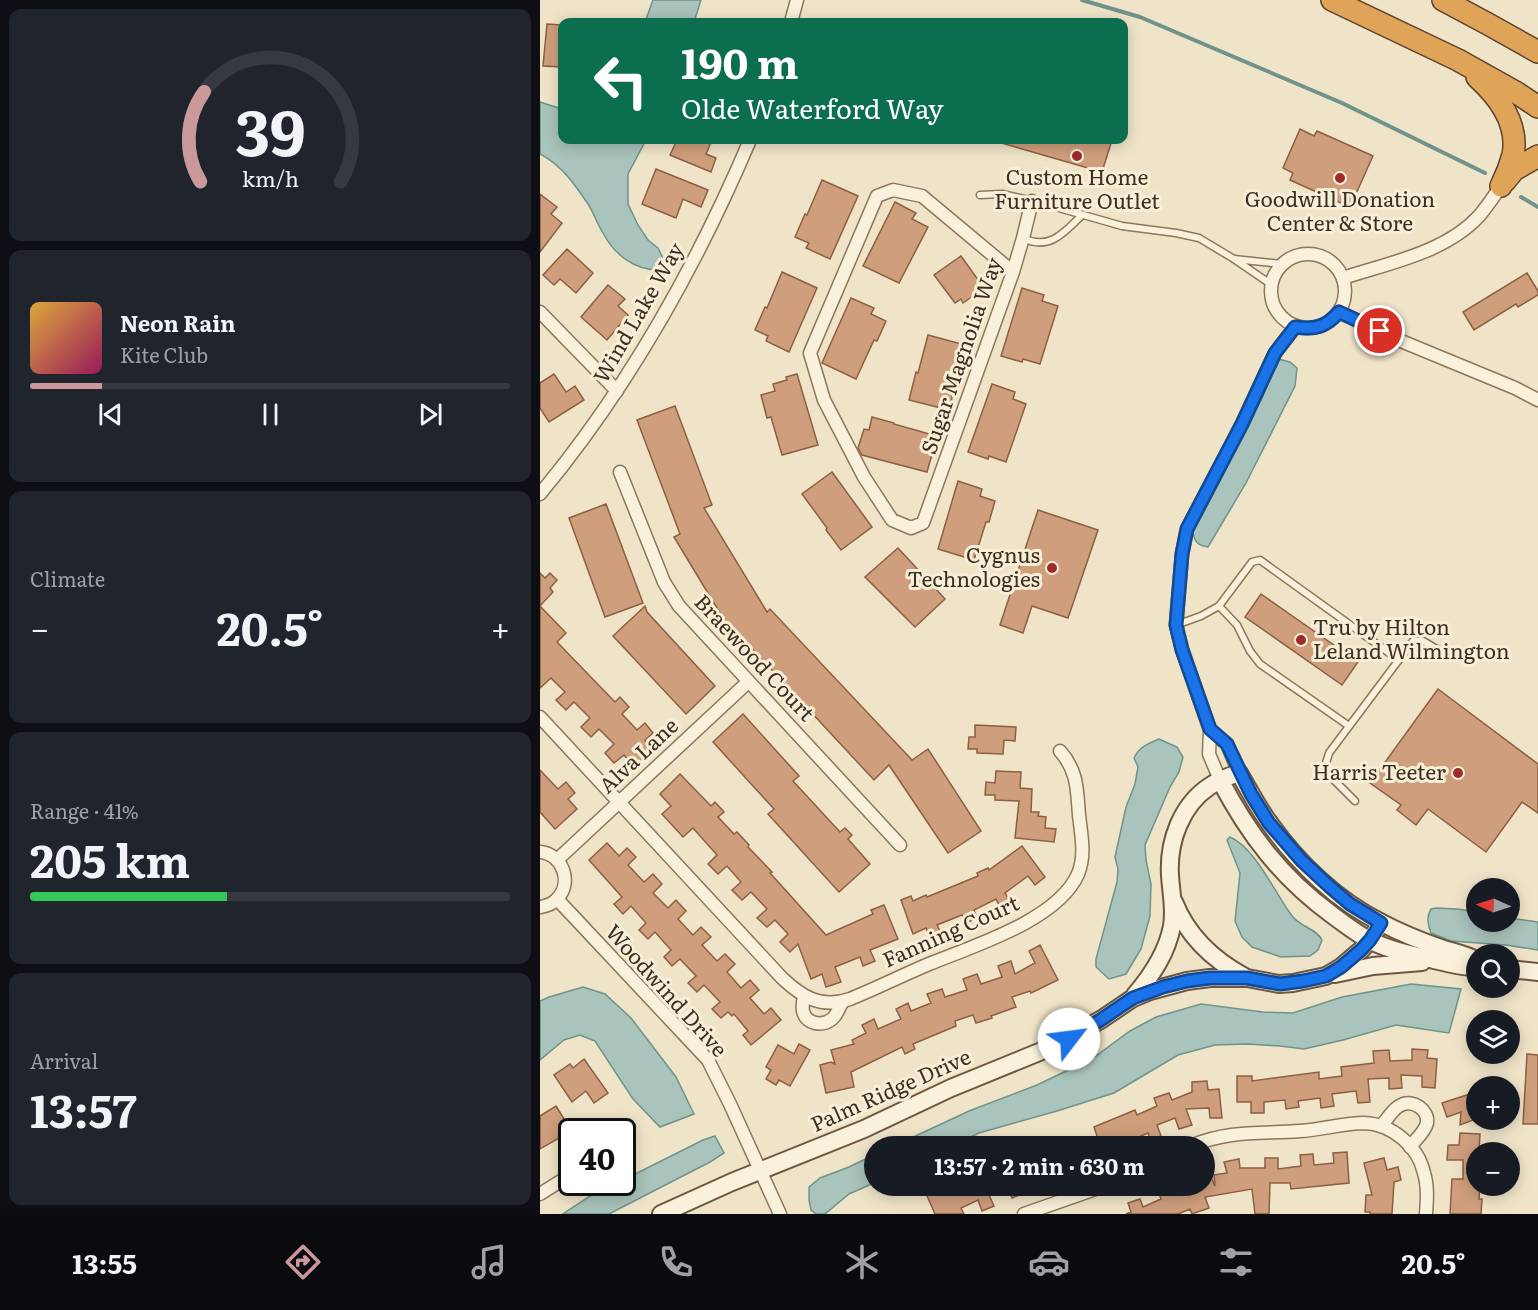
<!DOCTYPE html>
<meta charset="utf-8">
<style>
body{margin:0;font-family:Literata,serif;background:#20242c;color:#f1f3f6;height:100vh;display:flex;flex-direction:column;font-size:22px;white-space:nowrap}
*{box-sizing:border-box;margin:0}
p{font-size:20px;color:#9ea1a6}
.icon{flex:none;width:33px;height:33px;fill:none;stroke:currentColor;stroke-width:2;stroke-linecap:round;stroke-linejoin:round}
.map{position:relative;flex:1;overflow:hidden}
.drawer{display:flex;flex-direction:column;gap:9px;padding:9px;background:#0d0f14;width:540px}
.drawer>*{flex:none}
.hud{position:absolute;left:18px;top:18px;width:570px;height:126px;border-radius:12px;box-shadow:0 3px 15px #0003;background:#0b6e4f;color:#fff;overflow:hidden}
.needle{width:39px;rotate:273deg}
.buttons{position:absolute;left:926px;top:878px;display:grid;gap:12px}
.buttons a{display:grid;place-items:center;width:54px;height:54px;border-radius:50%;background:#171b24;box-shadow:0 3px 15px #0003;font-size:30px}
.speed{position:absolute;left:18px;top:1118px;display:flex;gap:12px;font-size:30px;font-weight:700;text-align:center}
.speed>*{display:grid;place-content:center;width:78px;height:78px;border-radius:50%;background:#171b24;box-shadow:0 3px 15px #0003;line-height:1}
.speed .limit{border:3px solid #111;border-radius:9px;background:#fff;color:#111}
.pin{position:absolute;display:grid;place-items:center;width:51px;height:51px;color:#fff;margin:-26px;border:3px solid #fff;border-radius:50%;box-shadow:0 2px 6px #0007}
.me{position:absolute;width:66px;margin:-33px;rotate:60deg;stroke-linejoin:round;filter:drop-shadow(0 0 4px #0008)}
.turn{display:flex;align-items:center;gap:21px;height:126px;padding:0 24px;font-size:27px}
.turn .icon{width:78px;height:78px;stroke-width:2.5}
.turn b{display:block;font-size:42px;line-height:51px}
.big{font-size:45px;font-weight:700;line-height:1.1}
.drawer .card{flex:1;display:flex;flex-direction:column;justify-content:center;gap:9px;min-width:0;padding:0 21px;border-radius:12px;background:#20242c}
.drawer .dial{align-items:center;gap:0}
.dial svg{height:156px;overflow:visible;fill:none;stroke:#363941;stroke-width:7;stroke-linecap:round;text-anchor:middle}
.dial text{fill:#f1f3f6;stroke:none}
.song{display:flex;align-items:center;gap:18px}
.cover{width:72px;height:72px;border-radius:9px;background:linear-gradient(135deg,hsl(40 70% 55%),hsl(330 70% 35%))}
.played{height:6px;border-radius:3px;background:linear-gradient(90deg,#cc999b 15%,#363941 15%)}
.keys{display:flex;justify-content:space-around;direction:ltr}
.heat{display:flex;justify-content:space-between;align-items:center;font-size:33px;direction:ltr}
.charge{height:9px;border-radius:4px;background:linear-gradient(90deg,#34c759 41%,#363941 0)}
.trip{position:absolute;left:324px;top:1136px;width:351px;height:60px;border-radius:30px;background:#171b24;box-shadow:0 3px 15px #0003;font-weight:700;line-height:60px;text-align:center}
.menu{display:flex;height:96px;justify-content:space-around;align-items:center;background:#090b0e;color:#9ea1a6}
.menu .icon{width:42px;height:42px}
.menu .current{color:#cc999b}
.menu b{font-size:27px;color:#f1f3f6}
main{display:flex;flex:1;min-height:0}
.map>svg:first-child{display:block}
.water{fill:#a9c4bc;stroke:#6f938a;stroke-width:1.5}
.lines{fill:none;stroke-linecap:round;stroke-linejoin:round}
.stream{stroke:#6f938a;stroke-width:4}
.building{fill:#cf9f7d;stroke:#8d5f41;stroke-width:1.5}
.lane-casing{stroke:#8d765c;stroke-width:9}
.street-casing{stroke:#8d765c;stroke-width:15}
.secondary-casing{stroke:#6f573f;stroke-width:20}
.highway-casing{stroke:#5b4430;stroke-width:24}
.lane{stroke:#faf1dc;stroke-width:6}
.street{stroke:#faf1dc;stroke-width:12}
.secondary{stroke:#faf1dc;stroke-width:16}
.highway{stroke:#e0a458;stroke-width:21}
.route-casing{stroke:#114b97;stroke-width:15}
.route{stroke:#1a73e8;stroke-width:10}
.poi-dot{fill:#9e2a2b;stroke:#f7eed8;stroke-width:2}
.labels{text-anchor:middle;stroke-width:6;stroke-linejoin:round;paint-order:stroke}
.poi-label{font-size:21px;fill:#3d2e20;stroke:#f7eed8}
.street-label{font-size:21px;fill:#3d2e20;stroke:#f7eed8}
</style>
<main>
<section class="drawer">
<div class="card dial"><svg viewBox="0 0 100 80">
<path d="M14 69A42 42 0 1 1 86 69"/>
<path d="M14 69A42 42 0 0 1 16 23" stroke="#cc999b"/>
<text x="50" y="56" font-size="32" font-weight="700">39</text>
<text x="50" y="72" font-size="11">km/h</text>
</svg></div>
<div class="card">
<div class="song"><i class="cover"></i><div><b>Neon Rain</b><p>Kite Club</p></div></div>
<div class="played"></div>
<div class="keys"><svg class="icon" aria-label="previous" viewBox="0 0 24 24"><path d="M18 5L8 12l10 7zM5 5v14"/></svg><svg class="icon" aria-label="pause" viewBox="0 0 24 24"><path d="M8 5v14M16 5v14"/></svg><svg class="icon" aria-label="next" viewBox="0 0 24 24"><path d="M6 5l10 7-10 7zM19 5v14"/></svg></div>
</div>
<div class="card"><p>Climate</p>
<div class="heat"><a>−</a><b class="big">20.5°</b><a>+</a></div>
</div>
<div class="card"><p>Range · 41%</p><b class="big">205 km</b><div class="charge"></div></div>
<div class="card"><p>Arrival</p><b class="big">13:57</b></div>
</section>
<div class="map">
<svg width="998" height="1214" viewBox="0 0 998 1214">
<rect width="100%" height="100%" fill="#f0e4c8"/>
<g class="water">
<polygon points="113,0 161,0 154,22 105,22"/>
<path d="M0 102 22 109V140H106L88 174V204L98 225 108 240 118 248 124 260 118 270C94 270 74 254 63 233 57 224 54 213 48 204 34 183 22 166 0 154Z"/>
<path d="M738 359 750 362 757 368 755 386 706 483 668 547C655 545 654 540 652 527L723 396 732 365Z"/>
<path d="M619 739 637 747 643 757 639 772 630 787 605 845 606 860 611 884 610 916 601 949 586 974 569 979 556 967V959L577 882 578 869 575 857 586 807 595 784 598 767 594 758C599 747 609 743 619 739Z"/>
<path d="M690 837C716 848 736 896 753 917 761 927 777 929 782 940L778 950 770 956 741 957 712 947 702 937 695 921 700 873 687 840Z"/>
<path d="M896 908 917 909 936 912V921H969V918L998 922V950L966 945 911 941 891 933C888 925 886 917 891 909Z"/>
<polygon points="871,984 921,989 909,1033 856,1025 803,1040 764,1049 740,1046 707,1044 675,1045 638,1055 574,1093 517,1111 439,1133 412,1146 354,1146 429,1111 497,1085 553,1058 590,1031 616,1017 661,1004 723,1012 753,1013 802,997"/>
<polygon points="43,987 65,994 91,1018 136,1077 154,1114 120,1127 93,1099 55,1041 40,1035 24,1040 0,1060 0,1001 9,997"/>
<path d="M175 1136 184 1153 170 1162 69 1214H23C37 1205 67 1182 82 1182L83 1180 163 1140Z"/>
<polygon points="334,1155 334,1183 309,1194 285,1214 276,1214 271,1210 269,1200 269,1187 280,1178 309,1167"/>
</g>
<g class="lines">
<g class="stream">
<polyline points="542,0 600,17 802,103 945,173"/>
<polyline points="981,197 998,207"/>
</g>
</g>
<g class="building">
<polygon points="7,24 21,25 20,38 22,39 22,67 3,66"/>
<polygon points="760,129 774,136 777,131 833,156 810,207 750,180 753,173 743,168"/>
<polygon points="137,140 172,140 166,154 176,158 171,172 130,155"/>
<polygon points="459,140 572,140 562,172 458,142"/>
<polygon points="116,169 168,190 161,207 143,199 136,218 102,204"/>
<polygon points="282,180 318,196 290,259 266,248 269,243 255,237 265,214 267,215"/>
<polygon points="0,194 17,207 11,214 22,223 0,252"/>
<polygon points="355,202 376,213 372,219 388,227 359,283 323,266"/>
<polygon points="27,249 53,273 36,293 20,279 14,285 3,275"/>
<polygon points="421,256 444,288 423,303 421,299 415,303 394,275"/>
<polygon points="242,272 277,288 249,352 226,341 228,336 215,330 225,307 227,308"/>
<polygon points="987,273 998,291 998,295 978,307 976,304 934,330 923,312"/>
<polygon points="68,285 85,299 78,306 88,315 67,340 41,317"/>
<polygon points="482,288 504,295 502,301 518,306 500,364 483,359 482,362 461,356"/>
<polygon points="311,298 334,308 331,314 346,321 337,341 334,340 316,379 282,363"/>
<polygon points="388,335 425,345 409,410 369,400 376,372 378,373"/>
<polygon points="14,374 26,392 35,386 44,400 9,422 0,408 0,383"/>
<polygon points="257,374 278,445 242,455 231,417 227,418 221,395 235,391 233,384 247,380 246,377"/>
<polygon points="452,384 475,392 473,399 486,404 466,462 449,456 448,459 428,452"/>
<polygon points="135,406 172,505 164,508 227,612 230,609 372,760 388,749 441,831 408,853 349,765 334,780 191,626 189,628 134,537 140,534 97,420"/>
<polygon points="332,417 354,423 354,424 393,435 389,450 393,451 387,472 322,455 318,448 324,429 329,430"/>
<polygon points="292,472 332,527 301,550 286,530 287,528 262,494"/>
<polygon points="418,481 442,489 440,496 455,501 449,522 446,522 434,560 398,549"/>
<polygon points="66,504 103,603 65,617 29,518"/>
<polygon points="498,510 558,530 528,618 492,606 483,633 460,625"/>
<polygon points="358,548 405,599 375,627 325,577"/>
<polygon points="0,573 5,578 10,573 17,580 10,588 13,592 0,606"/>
<polygon points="721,594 818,662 802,685 705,617"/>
<polygon points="0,606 26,633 17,642 75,702 80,697 89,707 82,714 97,730 105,723 113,733 105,740 113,749 94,767 84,755 74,763 65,753 74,744 59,729 51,737 41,727 50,718 34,702 26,710 16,700 25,692 11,678 0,688"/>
<polygon points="105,606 107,612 175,686 146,714 73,636"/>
<polygon points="898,689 998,764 998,813 982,802 946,852 888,809 876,825 857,810 861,805 830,783"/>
<polygon points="203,714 259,776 253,781 300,832 305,828 312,835 308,839 330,864 299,892 228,814 234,809 173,742"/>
<polygon points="435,725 476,727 475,741 464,740 463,754 437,753 437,749 428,749 429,737 435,737"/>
<polygon points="0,770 18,789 26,782 35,793 28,799 37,809 15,829 0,812"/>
<polygon points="456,771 481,772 480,788 492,789 491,812 499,812 498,816 506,817 505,828 516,829 514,842 475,838 479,801 455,800 455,795 445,795 446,782 455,783"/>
<polygon points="140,774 171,806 175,802 184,812 178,817 194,834 197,832 209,845 208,847 232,872 230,873 286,935 333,914 331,910 344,905 358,939 330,950 335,961 323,966 320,957 295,967 301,982 286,987 282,974 271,979 258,944 250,952 240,942 248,934 235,920 227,927 217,918 227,909 211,892 202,900 192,890 201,882 187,866 178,874 168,864 177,855 153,828 143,837 122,814 131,806 120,794"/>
<polygon points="67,843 79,856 87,848 96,857 88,865 104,882 113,874 122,884 113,893 128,908 136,900 146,911 138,919 153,935 161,927 171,937 162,945 177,961 185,954 195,964 187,972 201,988 210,980 219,990 210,998 224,1014 231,1008 241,1020 211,1045 203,1035 208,1031 194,1014 192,1016 188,1012 181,1018 172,1009 180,1002 164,985 157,992 148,983 156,976 140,959 132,966 124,957 131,950 115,932 108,939 99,930 106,923 91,906 83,914 74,904 82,897 49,860"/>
<polygon points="482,846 505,877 495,885 488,876 465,893 470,902 460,907 456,899 434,910 437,918 426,923 422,915 397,925 401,933 390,937 386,928 373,934 361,900 371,896 373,901 386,895 387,897 438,876 437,873 448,868 449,870"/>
<polygon points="500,945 518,980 491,993 490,991 472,997 476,1007 451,1016 452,1018 436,1023 433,1015 415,1021 416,1026 373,1044 375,1049 365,1054 362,1047 311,1072 314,1087 286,1093 280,1065 291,1062 295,1064 291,1050 314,1044 312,1040 326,1033 322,1025 334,1019 338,1029 361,1019 356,1009 368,1003 371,1011 391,1003 387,994 402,989 405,997 427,990 423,979 437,974 441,984 462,977 458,966 471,961 475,974 495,963 489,951"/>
<polygon points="259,1044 270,1050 250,1086 239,1080 236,1085 226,1079 231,1070 226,1067 238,1045 254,1054"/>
<polygon points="872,1049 888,1050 887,1058 897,1059 895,1088 882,1087 882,1076 861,1075 862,1088 849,1089 849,1078 828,1079 830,1102 818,1103 816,1091 792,1094 794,1106 781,1108 780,1098 758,1101 759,1107 746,1109 745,1100 724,1102 724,1113 711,1113 711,1102 697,1102 697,1076 712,1076 712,1081 779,1072 779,1079 802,1076 801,1067 834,1063 833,1051 849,1050 850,1061 872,1060"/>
<polygon points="987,1054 998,1055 998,1124 983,1124"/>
<polygon points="44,1059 68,1093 54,1103 46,1091 32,1102 14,1075 30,1064 33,1068"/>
<polygon points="667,1081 668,1090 679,1089 682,1118 670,1118 669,1108 646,1109 652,1125 639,1129 635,1118 617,1125 621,1136 611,1140 608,1133 587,1142 588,1146 568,1146 566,1140 559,1142 554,1127 595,1110 597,1115 617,1106 614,1098 629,1093 632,1100 652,1092 652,1082"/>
<polygon points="930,1094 933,1104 936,1103 936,1119 920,1125 921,1112 907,1117 902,1103"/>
<polygon points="16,1106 32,1132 32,1158 19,1138 0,1149 0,1116"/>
<polygon points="920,1133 940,1134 939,1152 936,1152 936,1185 940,1185 939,1199 942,1199 941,1214 910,1214 912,1179 923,1179 923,1160 907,1160 908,1145 919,1145"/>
<polygon points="807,1152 809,1183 751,1189 750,1183 730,1183 729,1214 715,1214 712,1189 665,1197 669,1208 652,1214 650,1209 638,1214 586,1214 591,1212 588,1203 600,1199 603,1207 621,1199 617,1188 625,1185 631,1185 634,1192 652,1185 664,1185 664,1162 675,1186 674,1175 687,1173 684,1162 699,1159 700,1168 725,1168 725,1158 738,1158 738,1169 761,1166 760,1155 773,1154 774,1165 794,1163 793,1153"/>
<polygon points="844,1158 847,1170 858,1167 861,1180 854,1182 852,1214 830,1214 830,1212 825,1212 826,1195 832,1195 824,1163"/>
<polygon points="412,1185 481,1185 484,1193 472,1198 468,1188 449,1195 454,1206 442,1211 438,1200 421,1208 424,1214 395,1214 387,1196"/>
</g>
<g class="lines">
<defs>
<g id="lane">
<polyline points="440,195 462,194 498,202 582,226 636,233 659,238 694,259"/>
<path d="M483 238C509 251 524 233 542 215"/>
<polyline points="732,285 694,259 742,264"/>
<polyline points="679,606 697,625 710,651 720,664 809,726"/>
<polyline points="636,625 661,616 679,606 712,562 720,560 859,660"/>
<polyline points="815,801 784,770 789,753 873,641 883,641 907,655"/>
</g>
<g id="street">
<polyline points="251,22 257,0"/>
<circle cx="768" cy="291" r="37"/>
<polyline points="473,272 382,196 353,190 337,196 270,353 284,400 324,477 352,520 371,528 383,523 473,272 483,238 492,201"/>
<path d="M803 278C848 263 905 253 939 216 947 207 954 196 961 186"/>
<polyline points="0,312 77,391"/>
<polyline points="799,312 861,341 975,388 998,400"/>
<polyline points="80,472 124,582 139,606 360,845"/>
<path d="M0 494C89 387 156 267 210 140"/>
<path d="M0 717 242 978C262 997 281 1009 310 999 337 988 363 975 389 964 433 946 518 920 538 874 546 855 541 834 539 815 537 791 538 771 520 751"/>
<polyline points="670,730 687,744 699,773"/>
<polyline points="680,780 669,754 670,730 642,649 636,625 642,554 647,529 702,424 735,353 755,327"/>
<path d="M0 852C23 854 33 883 17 899 13 904 6 906 0 907"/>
<polyline points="17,860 208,682"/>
<polyline points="17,899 168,1060 190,1104 240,1214"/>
<path d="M264 996C263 1001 262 1006 263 1011 266 1024 282 1027 292 1019 297 1015 299 1008 302 1002"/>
<path d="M841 1126C847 1120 853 1108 861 1105 873 1099 889 1110 887 1123 885 1132 875 1140 870 1147"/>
<path d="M651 1146C689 1130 721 1134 760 1131 782 1130 803 1123 824 1123 852 1124 878 1146 884 1173 888 1186 887 1200 886 1214"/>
<polyline points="0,1194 32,1174"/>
<polyline points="484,1214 567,1185"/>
</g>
<g id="secondary">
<path d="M680 780C709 835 741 877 791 914 803 923 816 933 829 940 847 949 867 954 886 958 903 962 919 967 936 967"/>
<path d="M634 902C648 937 673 960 705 977"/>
<polyline points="969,969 998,972"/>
<polyline points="795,974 833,966 882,962"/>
<path d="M595 995C612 975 627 953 632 926 635 909 631 893 630 875 628 842 641 805 670 786 679 780 689 776 699 773 709 790 718 808 730 824 758 863 798 902 842 923 861 933 881 941 901 948 913 952 925 954 936 960"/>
<polyline points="121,1214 192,1182 324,1129 411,1088 514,1046 562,1019 593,998 610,991 647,981 670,978 707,978 739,984 753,983 786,976 801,967 821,950 830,940 841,923"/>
</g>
<g id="highway">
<polyline points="792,0 918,60 977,93 998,107"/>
<polyline points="903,0 948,24 998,52"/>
<path d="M937 77C958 96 979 124 973 155 970 166 966 176 961 186"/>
<polyline points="965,181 974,170 998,156"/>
</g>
</defs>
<use href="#lane" class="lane-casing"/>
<use href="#street" class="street-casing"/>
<use href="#secondary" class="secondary-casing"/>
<use href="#highway" class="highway-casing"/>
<use href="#lane" class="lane"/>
<use href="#street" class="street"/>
<use href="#secondary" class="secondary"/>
<use href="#highway" class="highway"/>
</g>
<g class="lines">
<defs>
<path id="route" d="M529 1039 562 1019 593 998 623 987 647 981 670 978H707L740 984 763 981 786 976 801 967 821 950 830 940 841 923 810 904 790 887 762 861 729 823 711 794 687 744 670 729 642 650 636 625 642 554 647 529 702 424 735 353 755 327C775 330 786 327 799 312L840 331"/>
</defs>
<use href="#route" class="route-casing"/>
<use href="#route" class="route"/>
</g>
<g class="poi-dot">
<circle cx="537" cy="156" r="6"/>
<circle cx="800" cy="178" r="6"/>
<circle cx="512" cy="568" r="6"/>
<circle cx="761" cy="640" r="6"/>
<circle cx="918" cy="773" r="6"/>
</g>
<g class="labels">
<g class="poi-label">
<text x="537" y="185">Custom Home<tspan x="537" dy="24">Furniture Outlet</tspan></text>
<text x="800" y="207">Goodwill Donation<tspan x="800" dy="24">Center &amp; Store</tspan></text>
<text x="500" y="563" text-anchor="end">Cygnus<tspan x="500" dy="24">Technologies</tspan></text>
<text x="773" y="635" text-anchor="start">Tru by Hilton<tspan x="773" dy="24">Leland Wilmington</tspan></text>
<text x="906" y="780" text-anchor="end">Harris Teeter</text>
</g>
<g class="street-label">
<text transform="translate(99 313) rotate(-60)" y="7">Wind Lake Way</text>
<text transform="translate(422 356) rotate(-71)" y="7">Sugar Magnolia Way</text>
<text transform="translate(214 658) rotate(47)" y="7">Braewood Court</text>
<text transform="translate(99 756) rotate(-43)" y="7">Alva Lane</text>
<text transform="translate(411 932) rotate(-24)" y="7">Fanning Court</text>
<text transform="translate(126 991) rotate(48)" y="7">Woodwind Drive</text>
<text transform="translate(351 1091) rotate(-24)" y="7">Palm Ridge Drive</text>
</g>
</g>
</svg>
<div class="buttons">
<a><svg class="needle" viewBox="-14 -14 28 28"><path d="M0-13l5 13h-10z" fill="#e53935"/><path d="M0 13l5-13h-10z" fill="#9ea1a6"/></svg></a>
<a><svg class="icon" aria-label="search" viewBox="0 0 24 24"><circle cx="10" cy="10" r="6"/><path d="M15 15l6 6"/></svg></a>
<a><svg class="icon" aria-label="layers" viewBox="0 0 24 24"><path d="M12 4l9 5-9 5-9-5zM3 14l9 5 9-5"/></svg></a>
<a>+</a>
<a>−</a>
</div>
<div class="speed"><div class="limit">40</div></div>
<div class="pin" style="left:840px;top:331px;background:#d93025"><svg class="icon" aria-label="arrive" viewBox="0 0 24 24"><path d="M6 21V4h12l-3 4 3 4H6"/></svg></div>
<svg class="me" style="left:529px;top:1039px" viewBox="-20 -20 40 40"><circle r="19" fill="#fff"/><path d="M0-13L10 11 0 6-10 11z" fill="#1a73e8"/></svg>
<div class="trip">13:57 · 2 min · 630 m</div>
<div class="hud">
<div class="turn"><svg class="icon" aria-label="left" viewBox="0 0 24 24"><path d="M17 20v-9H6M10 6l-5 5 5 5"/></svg><div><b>190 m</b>Olde Waterford Way</div></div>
</div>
</div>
</main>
<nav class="menu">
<b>13:55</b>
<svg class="icon current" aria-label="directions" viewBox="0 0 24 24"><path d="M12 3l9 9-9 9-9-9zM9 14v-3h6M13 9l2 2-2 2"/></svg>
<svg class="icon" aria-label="music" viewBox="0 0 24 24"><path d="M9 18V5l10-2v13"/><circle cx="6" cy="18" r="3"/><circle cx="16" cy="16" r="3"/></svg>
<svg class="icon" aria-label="phone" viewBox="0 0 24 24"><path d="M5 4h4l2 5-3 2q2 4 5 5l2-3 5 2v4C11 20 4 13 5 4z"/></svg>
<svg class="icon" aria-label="climate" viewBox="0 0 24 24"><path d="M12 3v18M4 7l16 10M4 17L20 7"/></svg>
<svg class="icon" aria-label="car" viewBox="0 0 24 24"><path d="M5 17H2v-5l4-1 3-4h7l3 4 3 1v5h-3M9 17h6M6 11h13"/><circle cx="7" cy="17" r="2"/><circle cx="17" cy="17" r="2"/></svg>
<svg class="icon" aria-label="filters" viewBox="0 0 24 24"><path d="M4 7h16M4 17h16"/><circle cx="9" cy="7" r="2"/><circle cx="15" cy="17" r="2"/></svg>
<b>20.5°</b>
</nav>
